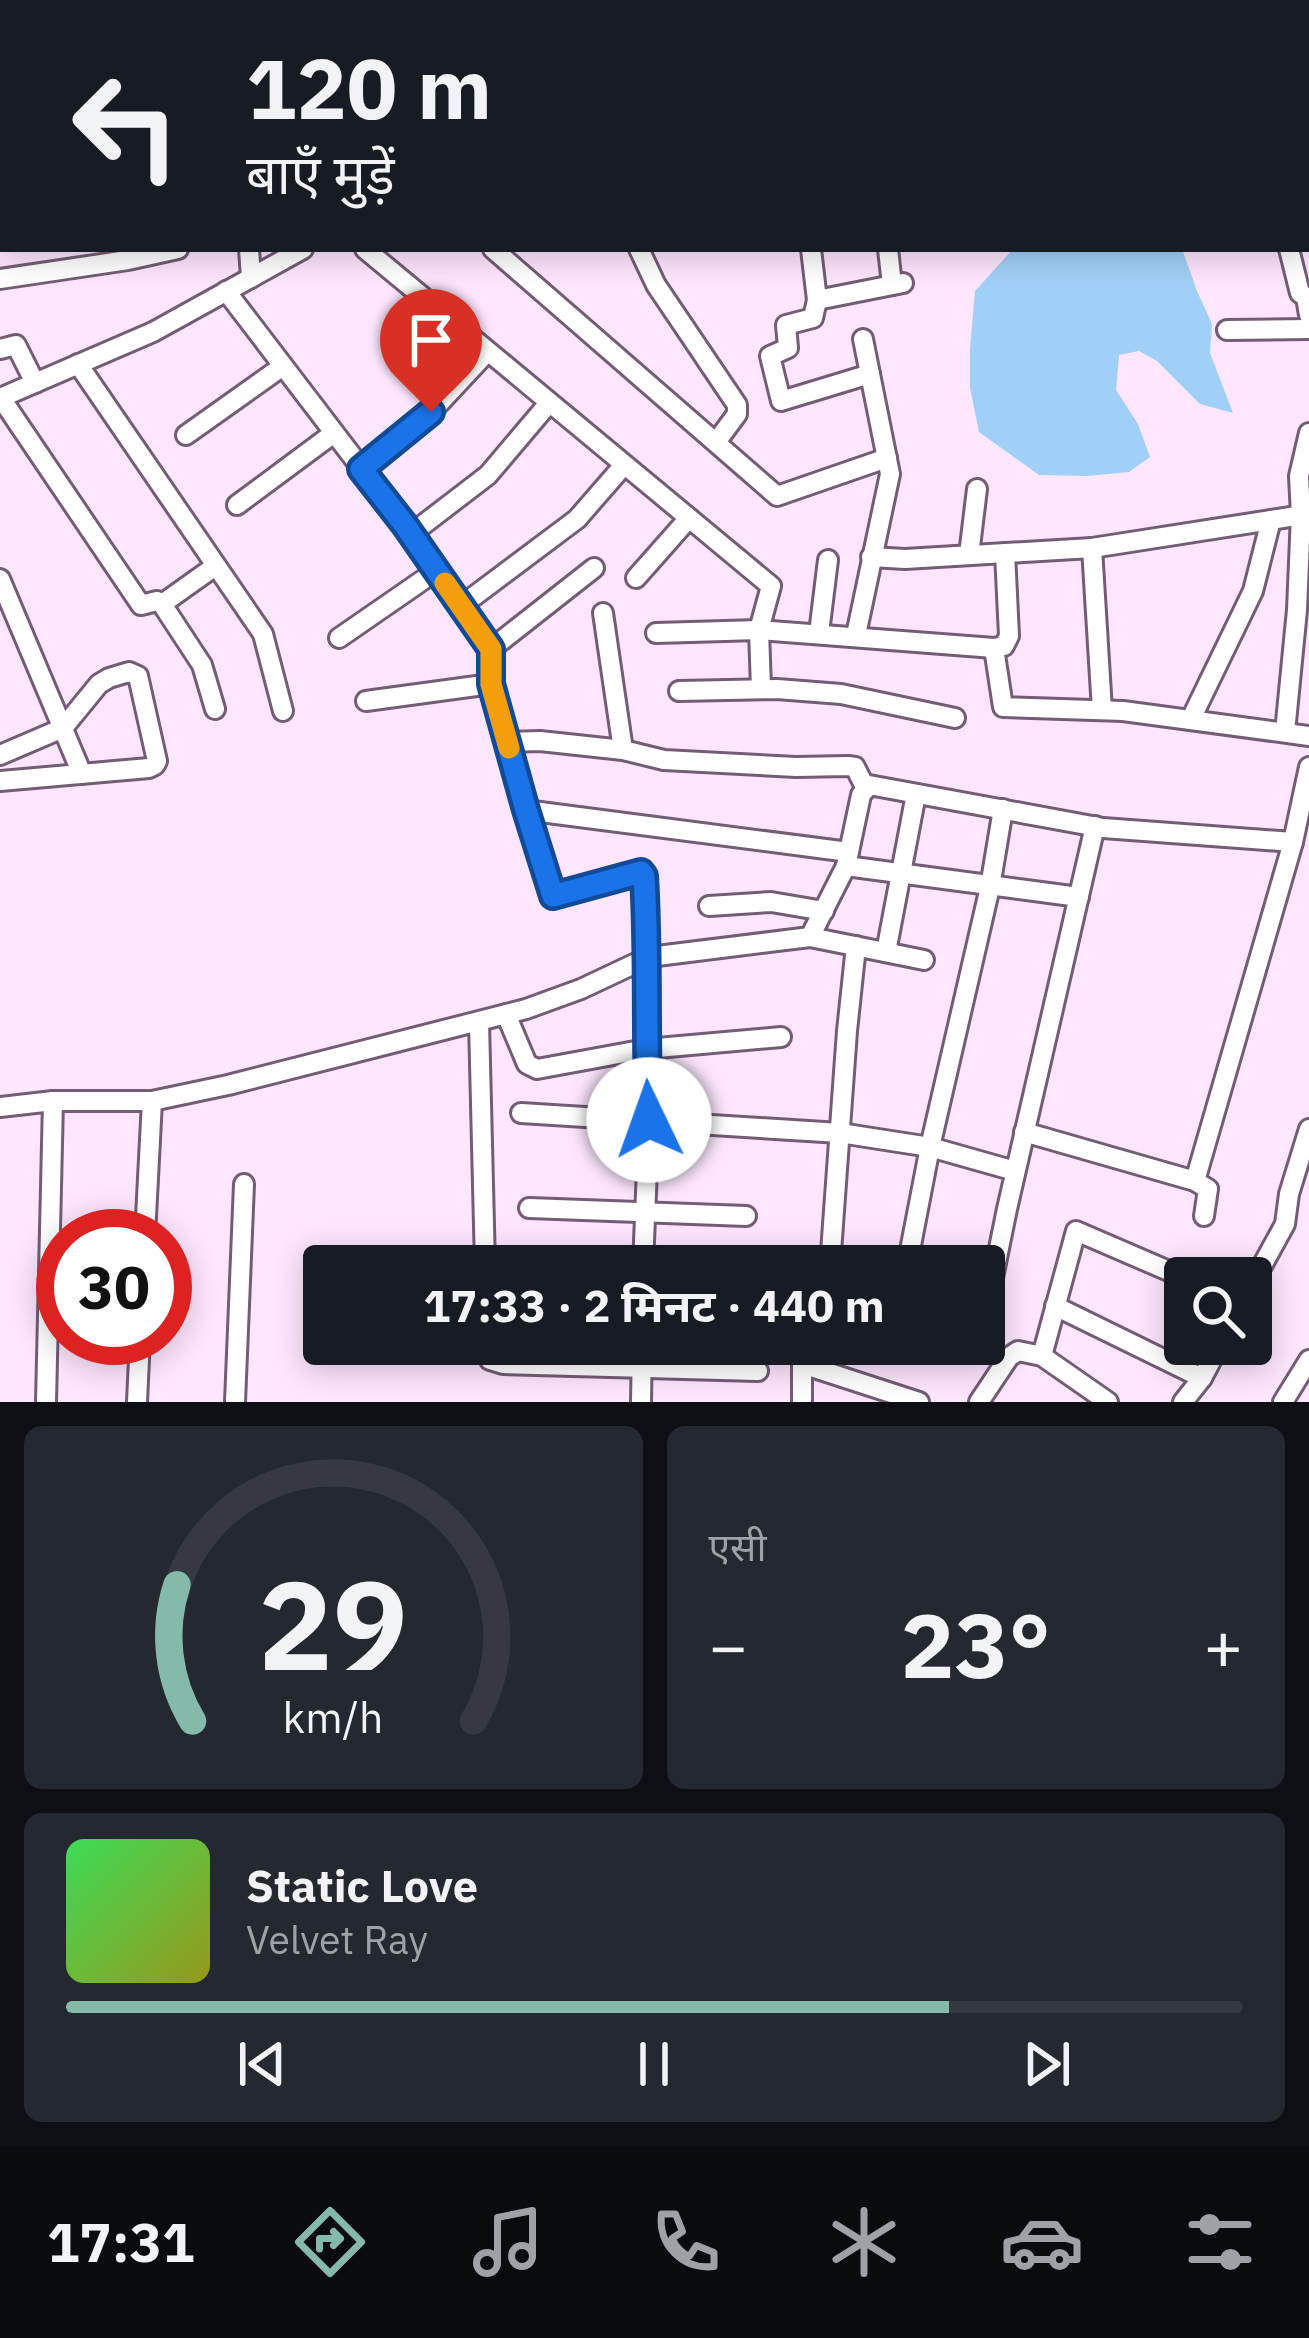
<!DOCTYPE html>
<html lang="hi">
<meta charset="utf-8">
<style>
body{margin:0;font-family:"IBM Plex Sans","Noto Sans Devanagari",sans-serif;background:#242831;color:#f1f3f6;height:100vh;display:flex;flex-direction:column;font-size:45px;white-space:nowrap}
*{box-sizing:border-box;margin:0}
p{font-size:39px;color:#9ea1a6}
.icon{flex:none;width:66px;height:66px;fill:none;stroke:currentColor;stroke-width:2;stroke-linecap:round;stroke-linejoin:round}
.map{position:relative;height:1402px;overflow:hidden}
.drawer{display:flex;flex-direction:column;gap:24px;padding:24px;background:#0d0f14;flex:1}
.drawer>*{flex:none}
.banner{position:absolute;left:0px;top:0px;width:1311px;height:252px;box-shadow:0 6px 30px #0003;background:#171b24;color:#f1f3f6;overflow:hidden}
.fabs{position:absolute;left:1164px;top:1257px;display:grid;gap:24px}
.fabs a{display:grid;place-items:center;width:108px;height:108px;border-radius:12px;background:#171b24;box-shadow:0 6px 30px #0003;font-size:60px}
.speed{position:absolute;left:36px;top:1209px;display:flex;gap:24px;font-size:60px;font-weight:700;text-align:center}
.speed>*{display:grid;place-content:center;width:156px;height:156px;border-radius:50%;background:#171b24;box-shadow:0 6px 30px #0003;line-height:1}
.speed .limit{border:18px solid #d22;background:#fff;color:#111}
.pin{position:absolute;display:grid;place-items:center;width:102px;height:102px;color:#fff;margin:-123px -51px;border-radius:50% 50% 50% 0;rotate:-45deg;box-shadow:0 0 12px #0007}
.pin .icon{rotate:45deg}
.me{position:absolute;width:132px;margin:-66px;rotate:357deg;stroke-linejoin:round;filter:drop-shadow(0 0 9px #0008)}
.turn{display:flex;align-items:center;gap:42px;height:252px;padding:0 48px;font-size:54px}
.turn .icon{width:156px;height:156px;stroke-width:2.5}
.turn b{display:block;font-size:84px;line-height:102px}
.big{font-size:90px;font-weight:700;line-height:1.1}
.drawer .widget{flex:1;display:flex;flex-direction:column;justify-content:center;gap:18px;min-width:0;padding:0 42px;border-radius:18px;background:#242831}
.drawer .dial{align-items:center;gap:0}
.dial svg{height:312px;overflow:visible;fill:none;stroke:#363941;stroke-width:7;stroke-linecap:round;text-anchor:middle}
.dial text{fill:#f1f3f6;stroke:none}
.song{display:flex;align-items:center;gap:36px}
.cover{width:144px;height:144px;border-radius:18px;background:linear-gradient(135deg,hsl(130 70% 55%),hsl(60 70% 35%))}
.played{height:12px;border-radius:6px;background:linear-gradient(90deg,#85b9aa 75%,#363941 75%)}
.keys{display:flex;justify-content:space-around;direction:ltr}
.heat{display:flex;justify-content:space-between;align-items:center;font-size:66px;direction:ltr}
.drawer .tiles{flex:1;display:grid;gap:24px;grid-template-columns:1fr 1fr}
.widget:last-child{grid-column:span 2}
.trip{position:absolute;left:303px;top:1245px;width:702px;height:120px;border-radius:12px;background:#171b24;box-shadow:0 6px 30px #0003;font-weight:700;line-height:120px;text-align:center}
.tab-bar{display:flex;height:192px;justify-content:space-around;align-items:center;background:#090b0e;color:#9ea1a6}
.tab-bar .icon{width:84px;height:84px}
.tab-bar .on{color:#85b9aa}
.tab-bar b{font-size:54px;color:#f1f3f6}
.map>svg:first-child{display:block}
.water{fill:#a1d0f6}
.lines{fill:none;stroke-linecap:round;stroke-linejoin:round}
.minor-casing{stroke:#745c76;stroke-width:24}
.minor{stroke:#fff;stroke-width:18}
.route-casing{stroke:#114b97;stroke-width:30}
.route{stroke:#1a73e8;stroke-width:21}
.slow{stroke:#f59e0b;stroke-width:21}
</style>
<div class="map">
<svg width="1309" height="1402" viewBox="0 0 1309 1402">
<rect width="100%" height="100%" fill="#fde6fe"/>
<polygon class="water" points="1013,249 1182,249 1197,291 1212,324 1210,353 1233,413 1200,404 1157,361 1139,351 1119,355 1116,390 1138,424 1150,457 1129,472 1087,476 1039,475 979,432 970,388 970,349 975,291"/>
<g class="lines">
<defs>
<g id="minor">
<polyline points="332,0 332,3"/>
<polyline points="423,0 423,3"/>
<polyline points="520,0 520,3"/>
<polyline points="605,0 606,3"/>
<polyline points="663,0 663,3"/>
<polyline points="797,0 798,3"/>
<polyline points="1036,0 1038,3"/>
<polyline points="1119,0 1120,3"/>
<polyline points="1162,0 1163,3"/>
<polyline points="1209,0 1210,3"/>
<polyline points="1303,0 1304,3"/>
<polyline points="183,3 243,0"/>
<polyline points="708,3 714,0"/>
<polyline points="946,3 954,0"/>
<polyline points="1308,28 1309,34"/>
<polyline points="0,112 3,112"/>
<polyline points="1308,146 1309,146"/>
<polyline points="0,199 3,199"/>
<polyline points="249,249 251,278"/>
<polyline points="365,249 771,586 759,630 761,689"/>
<polyline points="493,249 777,496 887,458"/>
<polyline points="639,249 656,285 737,405 737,414 717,441"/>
<polyline points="811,249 817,300 813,318 786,325 788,348 770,356 781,401 870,374"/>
<polyline points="888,249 892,285"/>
<polyline points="1289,249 1300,293 1306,297 1309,315"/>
<polyline points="0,279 128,260 178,249"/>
<polyline points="226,291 404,524 491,649 491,684 525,810 553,895 641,872 644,876 649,957 646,1049 649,1120 643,1266"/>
<polyline points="817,300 903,283"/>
<polyline points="1227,330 1309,329"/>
<polyline points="0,349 16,345 35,383"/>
<polyline points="78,364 263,634 283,711"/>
<polyline points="0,398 153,332 303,249"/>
<polyline points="1,398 141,605 157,601 162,604 202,665 215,709"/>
<polyline points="186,435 283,366"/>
<polyline points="361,468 431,412 487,352"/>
<polyline points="237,505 334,433"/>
<polyline points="411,534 488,475 549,403"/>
<polyline points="1092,548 1102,710"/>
<polyline points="969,555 977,489"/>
<polyline points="871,557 905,559 1092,548 1309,514"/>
<polyline points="636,578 689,518"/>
<polyline points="0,579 82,774"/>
<polyline points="162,604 214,567"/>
<polyline points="461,606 577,519 624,465"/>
<polyline points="603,613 623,750"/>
<polyline points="656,633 759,630 994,648 1004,646 1009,636 1005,553"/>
<polyline points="819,633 828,560"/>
<polyline points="856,635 890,474 863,339"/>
<polyline points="339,638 436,571"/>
<polyline points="994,648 1003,707 1123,711 1309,736"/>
<polyline points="491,649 594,568"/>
<polyline points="679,691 777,689 841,694 955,718"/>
<polyline points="366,701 491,684"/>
<polyline points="1191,719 1253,591 1271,520"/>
<polyline points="1285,732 1297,610 1301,515 1299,476 1309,433"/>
<polyline points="507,742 540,741 623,750 664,760 796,767 848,766 855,767 866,789"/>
<polyline points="0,755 63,728 99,684 109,678 129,672 138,676 157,761 155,765 149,768 0,781"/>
<polyline points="525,810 849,852"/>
<polyline points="846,866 1079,897"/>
<polyline points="709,906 771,902 824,911"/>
<polyline points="810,937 924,960"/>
<polyline points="886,952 916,794"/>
<polyline points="506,1014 527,1064 537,1069 646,1049 781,1037"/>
<polyline points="479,1022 485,1266"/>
<polyline points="0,1107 53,1101 152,1101 228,1085 526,1009 581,989 649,957 810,937 846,866 861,795 869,785 1103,828 1293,842"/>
<polyline points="521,1113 840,1133 930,1147 1015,1171"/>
<polyline points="1024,1132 1195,1181 1208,1189 1204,1216"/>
<polyline points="1195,1181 1293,842 1309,767"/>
<polyline points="529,1208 746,1216"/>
<polyline points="145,1236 152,1101"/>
<polyline points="830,1266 847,1031 856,946"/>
<polyline points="907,1266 930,1147 990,887 1003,809"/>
<polyline points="1251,1286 1285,1224 1289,1194 1309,1129"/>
<polyline points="1055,1306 1202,1378"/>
<polyline points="984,1322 1007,1209 1095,826"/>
<polyline points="488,1344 490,1360 503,1364 758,1371"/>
<polyline points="970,1344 976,1344"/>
<polyline points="1042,1356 1076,1231 1185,1278"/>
<polyline points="46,1402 53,1101"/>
<polyline points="137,1402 140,1338"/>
<polyline points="235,1402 244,1184"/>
<polyline points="641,1402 642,1344"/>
<polyline points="802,1402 802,1364 919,1402"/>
<polyline points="979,1402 1009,1357 1018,1351 1042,1356 1108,1402"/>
<polyline points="1183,1402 1202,1378 1220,1344"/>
<polyline points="1283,1402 1309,1360"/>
</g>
</defs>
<use href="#minor" class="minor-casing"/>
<use href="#minor" class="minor"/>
</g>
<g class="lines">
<defs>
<path id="route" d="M431 412 361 469 404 524 491 649V684L526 810 553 896 641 872 644 876C649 958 645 1038 649 1120"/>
</defs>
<use href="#route" class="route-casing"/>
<use href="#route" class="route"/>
<polyline class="slow" points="445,583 491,649 491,684 509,748"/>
</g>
</svg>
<div class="fabs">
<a><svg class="icon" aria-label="search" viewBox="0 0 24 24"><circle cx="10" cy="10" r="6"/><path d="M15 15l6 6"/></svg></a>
</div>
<div class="speed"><div class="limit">30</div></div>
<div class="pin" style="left:431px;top:412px;background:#d93025"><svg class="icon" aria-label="arrive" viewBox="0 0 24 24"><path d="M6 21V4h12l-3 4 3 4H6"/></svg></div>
<svg class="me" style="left:649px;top:1120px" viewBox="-20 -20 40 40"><circle r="19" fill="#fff"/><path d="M0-13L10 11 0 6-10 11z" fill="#1a73e8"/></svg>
<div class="trip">17:33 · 2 मिनट · 440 m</div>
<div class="banner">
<div class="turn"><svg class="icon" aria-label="left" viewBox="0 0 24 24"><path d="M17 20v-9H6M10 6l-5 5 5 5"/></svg><div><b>120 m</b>बाएँ मुड़ें</div></div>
</div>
</div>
<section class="drawer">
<div class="tiles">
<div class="widget dial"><svg viewBox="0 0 100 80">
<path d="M14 69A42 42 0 1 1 86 69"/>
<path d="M14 69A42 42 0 0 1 10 34" stroke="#85b9aa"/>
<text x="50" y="56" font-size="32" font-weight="700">29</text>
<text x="50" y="72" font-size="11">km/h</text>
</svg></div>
<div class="widget"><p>एसी</p>
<div class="heat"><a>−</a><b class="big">23°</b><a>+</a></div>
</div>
<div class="widget">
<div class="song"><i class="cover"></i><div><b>Static Love</b><p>Velvet Ray</p></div></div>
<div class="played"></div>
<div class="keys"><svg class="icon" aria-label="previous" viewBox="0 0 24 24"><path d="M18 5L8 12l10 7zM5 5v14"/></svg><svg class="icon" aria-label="pause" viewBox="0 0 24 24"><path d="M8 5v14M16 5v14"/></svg><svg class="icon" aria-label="next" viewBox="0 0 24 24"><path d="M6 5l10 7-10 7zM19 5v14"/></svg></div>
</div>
</div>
</section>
<nav class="tab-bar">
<b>17:31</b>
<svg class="icon on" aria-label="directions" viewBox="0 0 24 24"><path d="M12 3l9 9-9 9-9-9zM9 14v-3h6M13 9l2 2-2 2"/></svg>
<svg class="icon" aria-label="music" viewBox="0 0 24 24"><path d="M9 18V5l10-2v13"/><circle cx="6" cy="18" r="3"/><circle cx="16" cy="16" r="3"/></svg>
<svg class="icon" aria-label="phone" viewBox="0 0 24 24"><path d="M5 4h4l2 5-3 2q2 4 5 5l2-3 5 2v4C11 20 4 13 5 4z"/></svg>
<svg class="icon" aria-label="climate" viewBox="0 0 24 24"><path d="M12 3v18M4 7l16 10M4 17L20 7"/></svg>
<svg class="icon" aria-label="car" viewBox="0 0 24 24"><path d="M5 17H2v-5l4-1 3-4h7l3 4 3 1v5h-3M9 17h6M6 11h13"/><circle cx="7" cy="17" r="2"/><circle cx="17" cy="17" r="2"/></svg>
<svg class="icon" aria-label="filters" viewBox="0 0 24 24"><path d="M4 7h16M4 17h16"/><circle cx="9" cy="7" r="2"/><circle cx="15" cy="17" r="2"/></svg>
</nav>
